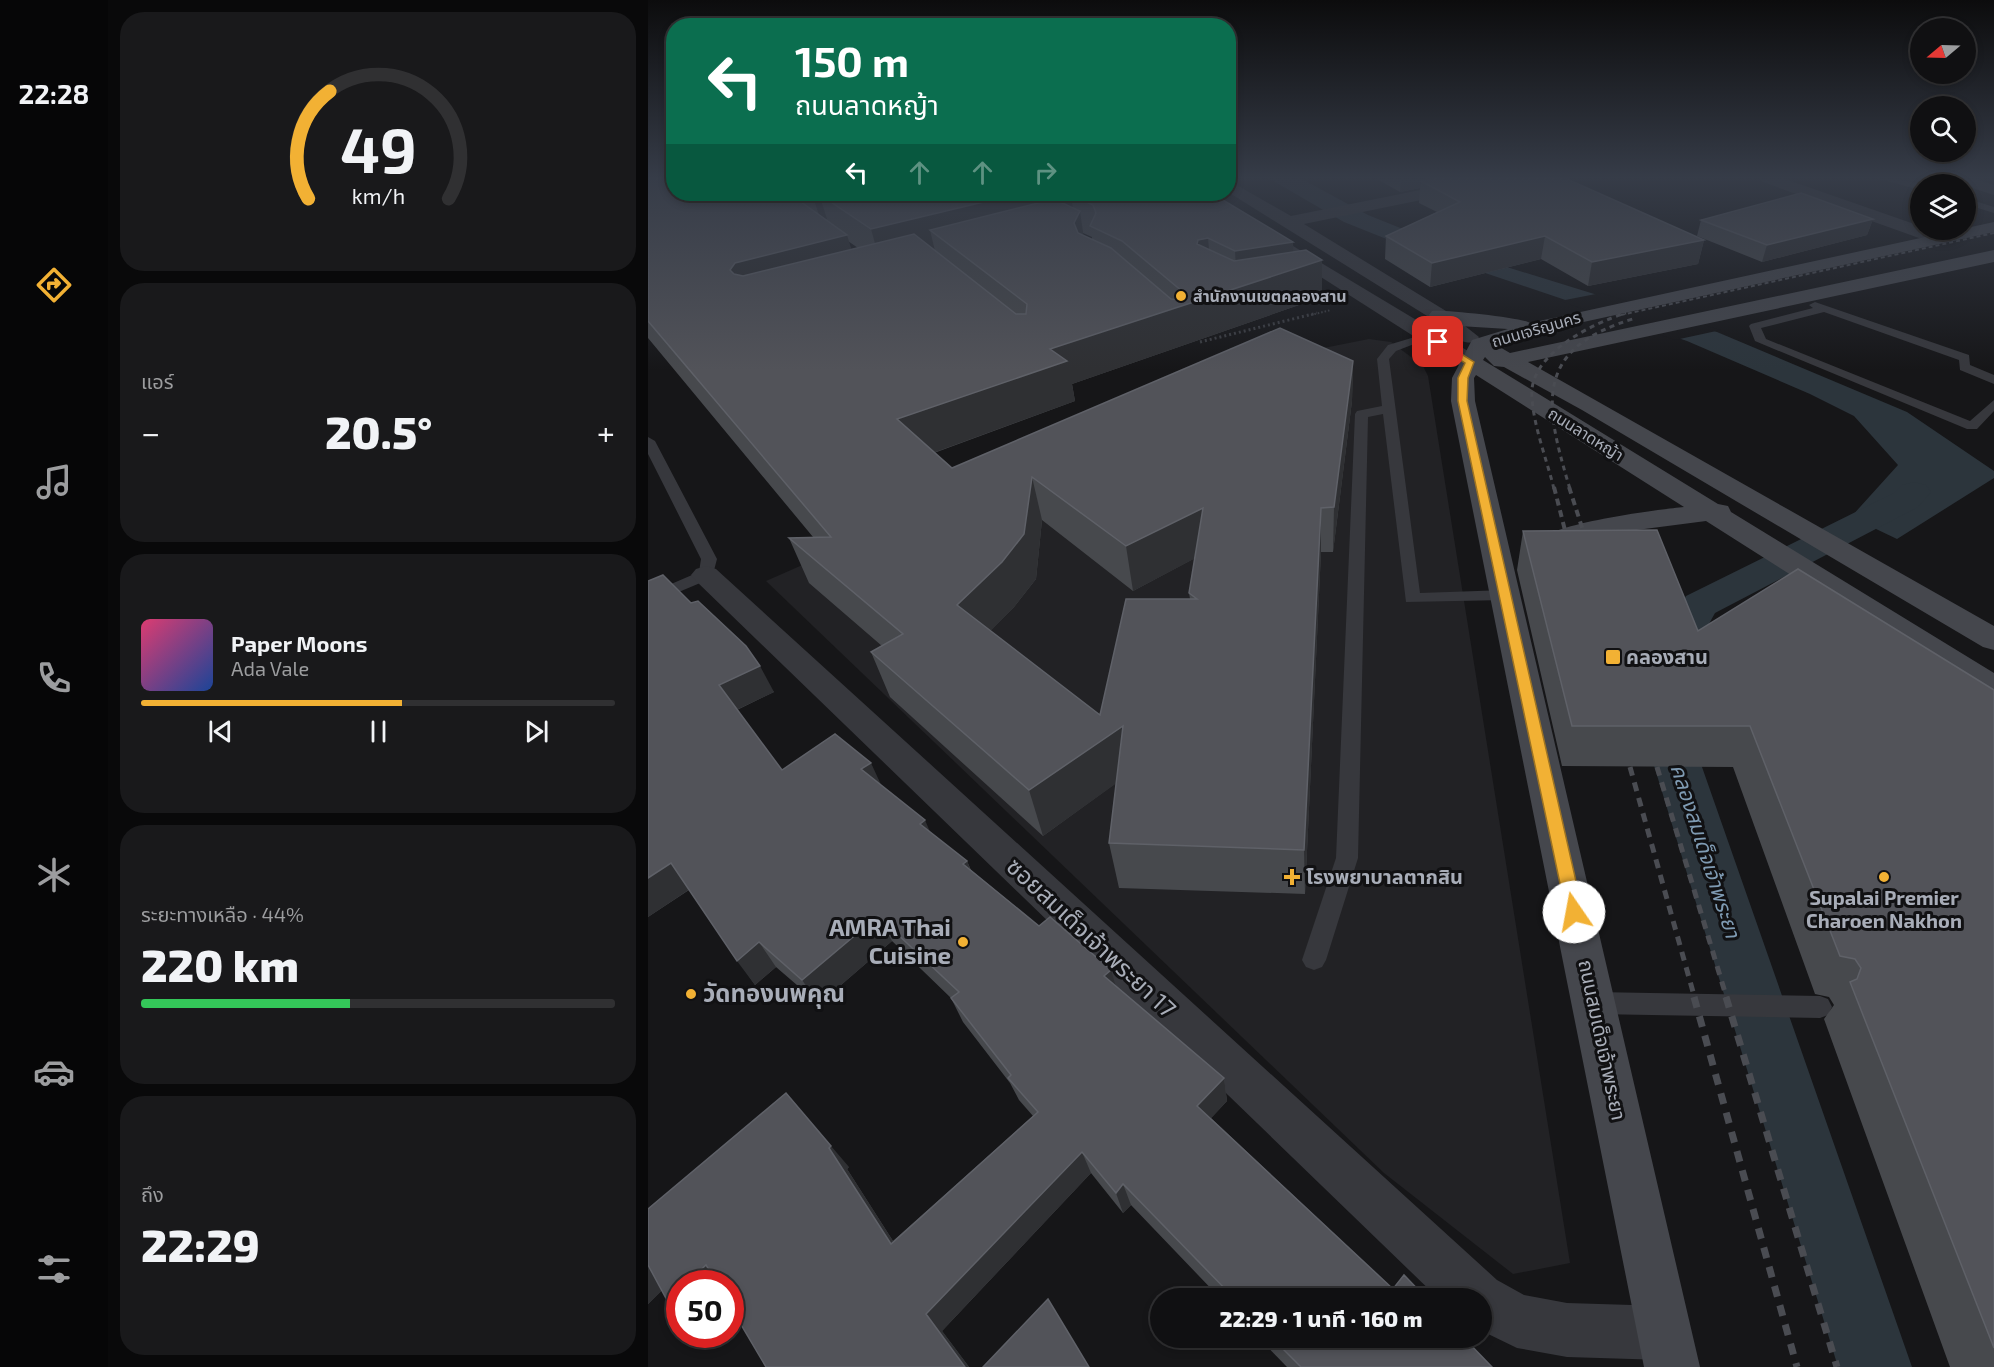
<!DOCTYPE html>
<html lang="th">
<meta charset="utf-8">
<style>
body{margin:0;font-family:"Exo 2","Noto Sans Thai",sans-serif;background:#19191b;color:#f1f3f6;height:100vh;display:flex;flex-direction:column;font-size:22px;white-space:nowrap}
*{box-sizing:border-box;margin:0}
p{font-size:20px;color:#9c9d9f}
.icon{flex:none;width:33px;height:33px;fill:none;stroke:currentColor;stroke-width:2;stroke-linecap:round;stroke-linejoin:round}
.map{position:relative;flex:1;overflow:hidden}
.drawer{display:flex;flex-direction:column;gap:12px;padding:12px;background:#09090a;width:540px}
.drawer>*{flex:none}
.hud{position:absolute;left:18px;top:18px;width:570px;height:183px;border-radius:24px;box-shadow:0 3px 9px #0003,0 0 0 2px #303032;background:#0b6e4f;color:#fff;overflow:hidden}
.needle{width:39px;rotate:251deg}
.fabs{position:absolute;left:1262px;top:18px;display:grid;gap:12px}
.fabs a{display:grid;place-items:center;width:66px;height:66px;border-radius:50%;background:#101012;box-shadow:0 3px 9px #0003,0 0 0 2px #303032;font-size:30px}
.speed{position:absolute;left:18px;top:1270px;display:flex;gap:12px;font-size:30px;font-weight:700;text-align:center}
.speed>*{display:grid;place-content:center;width:78px;height:78px;border-radius:50%;background:#101012;box-shadow:0 3px 9px #0003,0 0 0 2px #303032;line-height:1}
.speed .limit{border:9px solid #d22;background:#fff;color:#111}
.pin{position:absolute;display:grid;place-items:center;width:51px;height:51px;color:#fff;margin:-26px;border-radius:12px;box-shadow:0 3px 9px #0006}
.me{position:absolute;width:66px;margin:-33px;rotate:348deg;stroke-linejoin:round;filter:drop-shadow(0 0 4px #0008)}
.turn{display:flex;align-items:center;gap:21px;height:126px;padding:0 30px;font-size:27px}
.turn .icon{width:78px;height:78px;stroke-width:2.5}
.turn b{display:block;font-size:42px;line-height:51px}
.lanes{display:flex;align-items:center;height:57px;padding:0 30px;background:#0003;justify-content:center;gap:30px;direction:ltr}
.lanes .off{opacity:.35}
.big{font-size:45px;font-weight:800;line-height:1.1}
.drawer .card{flex:1;display:flex;flex-direction:column;justify-content:center;gap:9px;min-width:0;padding:0 21px;border-radius:24px;background:#19191b}
.drawer .dial{align-items:center;gap:0}
.dial svg{height:156px;overflow:visible;fill:none;stroke:#303032;stroke-width:7;stroke-linecap:round;text-anchor:middle}
.dial text{fill:#f1f3f6;stroke:none}
.song{display:flex;align-items:center;gap:18px}
.cover{width:72px;height:72px;border-radius:9px;background:linear-gradient(135deg,hsl(340 70% 55%),hsl(220 70% 35%))}
.played{height:6px;border-radius:3px;background:linear-gradient(90deg,#f2b134 55%,#303032 55%)}
.keys{display:flex;justify-content:space-around;direction:ltr}
.heat{display:flex;justify-content:space-between;align-items:center;font-size:33px;direction:ltr}
.charge{height:9px;border-radius:4px;background:linear-gradient(90deg,#34c759 44%,#303032 0)}
.trip{position:absolute;left:502px;top:1288px;width:342px;height:60px;border-radius:30px;background:#101012;box-shadow:0 3px 9px #0003,0 0 0 2px #303032;font-weight:800;line-height:60px;text-align:center}
main{display:flex;flex:1;min-height:0}
.tabs{display:flex;flex-direction:column;width:108px;justify-content:space-around;align-items:center;background:#060607;color:#9c9d9f}
.tabs .icon{width:42px;height:42px}
.tabs .selected{color:#f2b134}
.tabs b{font-size:27px;color:#f1f3f6}
.map>svg:first-child{display:block}
.built{fill:#222225}
.water{fill:#2c353c}
.pier{fill:#161618}
.lines{fill:none;stroke-linecap:round;stroke-linejoin:round}
.canal{fill:#2c353c;fill-rule:evenodd}
.path-far1{stroke:#3d3f44;stroke-width:2;stroke-dasharray:1.5 2;stroke-linecap:butt}
.path{stroke:#3d3f44;stroke-width:3;stroke-dasharray:2 3;stroke-linecap:butt}
.lane{fill:#37383d;fill-rule:evenodd}
.street{fill:#37383d;fill-rule:evenodd}
.secondary{fill:#45474d;fill-rule:evenodd}
.rail-far4{stroke:#4a4c52;stroke-width:2;stroke-dasharray:4 3;stroke-linecap:butt}
.rail-far3{stroke:#4a4c52;stroke-width:3;stroke-dasharray:5 4.5;stroke-linecap:butt}
.rail-far2{stroke:#4a4c52;stroke-width:4;stroke-dasharray:7 5;stroke-linecap:butt}
.rail-far1{stroke:#4a4c52;stroke-width:5;stroke-dasharray:9 7;stroke-linecap:butt}
.rail{stroke:#4a4c52;stroke-width:7;stroke-dasharray:11 9;stroke-linecap:butt}
.wall{fill:#47494d;fill-rule:evenodd}
.shaded-wall{fill:#2f3033}
.building{fill:#525359;stroke:#5f6168;stroke-width:1.5;fill-rule:evenodd}
.route{fill:#f2b134;stroke:#9d7322;stroke-width:1.5}
.poi-dot{fill:#f2b134;stroke:#111113;stroke-width:2}
.labels{text-anchor:middle;stroke-width:6;stroke-linejoin:round;paint-order:stroke}
.far-poi-label{font-size:16px;font-weight:bold;fill:#a8adb8;stroke:#111113;text-anchor:start}
.far-street-label{font-size:16px;fill:#a8adb8;stroke:#111113}
.poi-label{font-size:20px;font-weight:bold;fill:#a8adb8;stroke:#111113;text-anchor:start}
.street-label{font-size:20px;fill:#a8adb8;stroke:#111113}
.water-label{font-size:21px;font-style:italic;fill:#7f9bb3;stroke:#111113}
.near-poi-label{font-size:24px;font-weight:bold;fill:#a8adb8;stroke:#111113;text-anchor:end}
.near-street-label{font-size:24px;fill:#a8adb8;stroke:#111113}
</style>
<main>
<nav class="tabs">
<b>22:28</b>
<svg class="icon selected" aria-label="directions" viewBox="0 0 24 24"><path d="M12 3l9 9-9 9-9-9zM9 14v-3h6M13 9l2 2-2 2"/></svg>
<svg class="icon" aria-label="music" viewBox="0 0 24 24"><path d="M9 18V5l10-2v13"/><circle cx="6" cy="18" r="3"/><circle cx="16" cy="16" r="3"/></svg>
<svg class="icon" aria-label="phone" viewBox="0 0 24 24"><path d="M5 4h4l2 5-3 2q2 4 5 5l2-3 5 2v4C11 20 4 13 5 4z"/></svg>
<svg class="icon" aria-label="climate" viewBox="0 0 24 24"><path d="M12 3v18M4 7l16 10M4 17L20 7"/></svg>
<svg class="icon" aria-label="car" viewBox="0 0 24 24"><path d="M5 17H2v-5l4-1 3-4h7l3 4 3 1v5h-3M9 17h6M6 11h13"/><circle cx="7" cy="17" r="2"/><circle cx="17" cy="17" r="2"/></svg>
<svg class="icon" aria-label="filters" viewBox="0 0 24 24"><path d="M4 7h16M4 17h16"/><circle cx="9" cy="7" r="2"/><circle cx="15" cy="17" r="2"/></svg>
</nav>
<section class="drawer">
<div class="card dial"><svg viewBox="0 0 100 80">
<path d="M14 69A42 42 0 1 1 86 69"/>
<path d="M14 69A42 42 0 0 1 25 14" stroke="#f2b134"/>
<text x="50" y="56" font-size="32" font-weight="700">49</text>
<text x="50" y="72" font-size="11">km/h</text>
</svg></div>
<div class="card"><p>แอร์</p>
<div class="heat"><a>−</a><b class="big">20.5°</b><a>+</a></div>
</div>
<div class="card">
<div class="song"><i class="cover"></i><div><b>Paper Moons</b><p>Ada Vale</p></div></div>
<div class="played"></div>
<div class="keys"><svg class="icon" aria-label="previous" viewBox="0 0 24 24"><path d="M18 5L8 12l10 7zM5 5v14"/></svg><svg class="icon" aria-label="pause" viewBox="0 0 24 24"><path d="M8 5v14M16 5v14"/></svg><svg class="icon" aria-label="next" viewBox="0 0 24 24"><path d="M6 5l10 7-10 7zM19 5v14"/></svg></div>
</div>
<div class="card"><p>ระยะทางเหลือ · 44%</p><b class="big">220 km</b><div class="charge"></div></div>
<div class="card"><p>ถึง</p><b class="big">22:29</b></div>
</section>
<div class="map">
<svg width="1346" height="1367" viewBox="0 0 1346 1367">
<rect width="100%" height="100%" fill="#161618"/>
<polygon class="built" points="721,339 743,342 775,366 780,376 922,1263 865,1274 736,1173 118,581 625,358"/>
<polygon class="water" points="622,179 654,179 720,215 817,254 1069,332 1259,412 1346,471 1346,478 1249,539 1203,517 1250,465 1206,416 1162,394 1039,341 751,244 696,222"/>
<polygon class="pier" points="953,293 1069,329 1073,330 1027,340 912,301"/>
<g class="lines">
<polygon class="canal" points="1266,482 1278,485 1283,492 1270,507 1067,613 1026,687 1264,1367 1190,1367 982,687 1038,596 1246,493 1254,485"/>
<polyline class="path-far1" points="663,315 683,310"/>
<polyline class="path" points="552,342 669,313"/>
<g class="lane">
<polygon points="1232,179 1248,179 1273,184 1272,190"/>
<polygon points="1317,198 1346,207 1346,213 1317,204"/>
<polygon points="1167,302 1321,355 1322,365 1346,375 1346,384 1312,370 1311,360 1176,312 1113,328 1118,339 1322,421 1346,400 1346,411 1329,429 1319,429 1107,341 1101,326 1103,324 1165,308 1161,305"/>
<polygon points="777,334 787,336 748,351 741,359 772,593 858,590 866,595 858,600 758,602 735,414 720,417 710,858 678,960 674,967 666,970 658,967 654,960 688,858 707,414 709,411 734,406 729,359 740,345"/>
<polygon points="0,437 7,441 69,559 64,578 0,605 0,594 51,572 53,559 0,454"/>
<polygon points="946,992 1172,996 1180,999 1184,1007 1180,1015 1172,1018 946,1014 938,1011 934,1003 938,995"/>
</g>
<g class="street">
<path d="M827 179H859L851 184 656 224 798 311 831 337 828 342C810 346 797 329 784 319L580 192V180L643 216Z"/>
<polygon points="1113,179 1137,179 1272,226 1272,230 1297,235 1300,239 1291,244 1285,243 1115,182"/>
<polygon points="1304,179 1328,179 1346,185 1346,195 1306,182"/>
<polygon points="635,240 830,357 833,362 830,367 814,367 629,249 626,245"/>
<polygon points="58,566 68,569 849,1280 876,1295 919,1303 1016,1306 1035,1314 1043,1333 1035,1352 1016,1360 919,1357 869,1348 834,1331 834,1299 791,1299 48,581 43,575 48,569"/>
</g>
<path class="secondary" d="M1346 222V232L908 328 850 346 862 353 1346 250V262L880 362 1346 626V650L1335 647 934 410 856 367 846 366 837 357 835 360 1070 504 1080 506 1083 512 1346 673V700L1334 696 1058 521 981 531 947 538 895 555 885 552 881 546C896 524 1006 510 1036 507L828 375 826 378 827 401 1052 1367H996L803 401 804 378 824 340 860 329 811 326 784 319 781 315 784 311C792 309 878 318 882 323Z"/>
<polyline class="rail-far4" points="973,315 1346,233"/>
<g class="rail-far3">
<path d="M906 489C899 460 886 428 884 398 879 355 945 323 978 313"/>
<path d="M922 489C896 403 885 348 988 318"/>
</g>
<g class="rail-far2">
<polyline points="906,487 921,546"/>
<polyline points="921,487 940,546"/>
</g>
<g class="rail-far1">
<polyline points="982,767 1047,999"/>
<polyline points="1009,767 1079,999"/>
</g>
<g class="rail">
<polyline points="1046,997 1149,1367"/>
<polyline points="1078,997 1189,1367"/>
</g>
</g>
<g class="wall">
<path d="M0 179 26 194H565L645 252 674 297 424 384 427 401 286 453 304 468 705 361 704 401 685 552H673L657 894 471 888 461 843 468 783 395 836 242 697 223 652 234 646 161 583 141 538 165 537 0 338ZM435 233 444 237V240L435 235ZM200 241 210 248 203 249ZM394 520 485 591 547 558 541 593 542 599 452 715 342 631 366 607 388 579Z"/>
<polygon points="729,179 919,179 1056,240 1050,264 940,286 893,259 782,287 737,259 738,236 789,212 771,203 772,188 752,192"/>
<polygon points="1225,219 1219,235 1114,262 1049,236 1053,220"/>
<polygon points="875,531 1050,631 1346,690 1346,1367 1302,1367 1176,1019 1186,1005 1181,997 1167,994 1085,767 914,766 869,570"/>
<polygon points="0,581 43,603 126,692 89,710 134,770 234,786 282,832 319,861 323,870 391,926 467,986 576,1078 579,1101 563,1118 745,1289 779,1299 573,1299 483,1205 475,1213 443,1173 294,1331 321,1367 118,1367 82,1284 32,1284 32,1309 20,1302 14,1290 0,1304 0,1209 201,1167 199,1169 245,1241 385,1116 371,1100 362,1083 315,1022 303,998 244,941 171,1004 128,967 107,985 41,890 0,917"/>
<polygon points="611,1338 816,1338 844,1367 639,1367"/>
</g>
<g class="shaded-wall">
<polygon points="753,179 815,179 773,181 772,188 752,192"/>
<polygon points="164,194 171,194 179,219 173,221"/>
<polygon points="369,194 509,194 445,205 423,195 426,215 282,230 287,251 233,265 223,229"/>
<polygon points="432,211 437,246 432,258 426,223"/>
<polygon points="1225,219 1219,235 1114,262 1119,245"/>
<polygon points="199,235 210,271 101,300 82,270 87,263"/>
<polygon points="897,236 893,259 782,287 784,263"/>
<polygon points="560,238 563,274 549,244 550,240"/>
<polygon points="1056,240 1050,264 940,286 944,262"/>
<polygon points="645,242 646,269 674,260 674,297 424,384 427,401 263,461 249,419 402,349 589,287 587,251"/>
<polygon points="705,361 704,401 685,552 686,507"/>
<polygon points="384,477 394,520 388,579 366,607 323,651 309,605"/>
<polygon points="555,508 559,552 485,591 478,546"/>
<polygon points="673,508 673,552 657,894 656,850"/>
<polygon points="112,666 126,692 86,711 71,685"/>
<polygon points="475,726 484,772 395,836 381,790"/>
<polygon points="223,763 235,789 213,769"/>
<polygon points="277,820 288,846 272,824"/>
<polygon points="319,861 329,887 315,864"/>
<polygon points="23,863 42,889 0,917 0,878"/>
<polygon points="230,916 244,941 171,1004 154,980"/>
<polygon points="111,942 128,967 107,985 89,961"/>
<polygon points="463,970 470,994 456,976"/>
<polygon points="576,1078 579,1101 554,1128 549,1106"/>
<polygon points="183,1146 201,1167 199,1169 259,1263 243,1244 181,1148"/>
<polygon points="434,1152 443,1173 294,1331 321,1367 317,1367 278,1314"/>
<polygon points="475,1184 483,1205 475,1213 468,1193"/>
<polygon points="0,1263 25,1280 0,1304"/>
<polygon points="58,1265 82,1284 38,1284"/>
<polygon points="32,1290 32,1309 20,1302"/>
</g>
<g class="building">
<path d="M0 179H26V194H142L199 235 87 263 82 270 86 274 95 276 266 234 368 314H378L379 304 282 230 406 199 432 211 426 223 430 233 463 248 523 299 533 300 535 292 474 241 442 226 448 213 445 205 423 195 429 194H565L645 242 587 251 560 238 550 240 549 244 586 261 658 250 674 260 402 349 419 361 249 419 304 468 632 328 705 361 686 507 673 508 656 850 461 843 475 726 381 790 223 652 255 634 141 538 183 537 0 321ZM384 477 478 546 555 508 541 593 549 599H478L452 715 309 605 354 562 376 534Z"/>
<polygon points="784,179 919,179 1056,240 944,262 897,236 784,263 738,236 812,202 773,181"/>
<polygon points="1153,193 1225,219 1119,245 1053,220"/>
<polygon points="171,194 369,194 223,229"/>
<polygon points="1009,530 1050,631 1150,569 1346,690 1346,1348 1202,982 1209,979 1213,968 1207,959 1192,956 1102,726 924,726 875,531"/>
<polygon points="15,575 43,603 50,601 98,646 112,666 71,685 134,770 187,734 223,763 213,769 277,820 272,824 319,861 315,864 391,926 402,917 463,970 456,976 576,1078 549,1106 745,1289 756,1275 779,1299 587,1299 475,1184 468,1193 434,1152 278,1314 317,1367 118,1367 82,1306 82,1284 70,1284 58,1265 38,1284 32,1284 32,1290 20,1302 0,1265 0,1209 138,1093 183,1146 181,1148 243,1244 390,1112 360,1078 363,1075 303,998 311,992 230,916 154,980 111,942 89,961 23,863 0,878 0,581"/>
<polygon points="400,1299 441,1367 335,1367"/>
<polygon points="624,1338 816,1338 844,1367 653,1367"/>
</g>
<linearGradient id="sky" x2="0" y2="1"><stop stop-color="#0c0c0d"/><stop offset="0.48" stop-color="#363c48"/><stop offset="1" stop-color="#363c48" stop-opacity="0"/></linearGradient>
<rect width="1346" height="370" fill="url(#sky)"/>
<polygon class="route" points="790,339 826,362 820,378 819,401 935,912 932,918 926,920 920,918 918,912 810,401 810,378 817,363 787,344 785,342"/>
<g class="poi-dot">
<circle cx="533" cy="296" r="6"/>
<rect x="957" y="649" width="16" height="16" rx="3"/>
<path d="M641 868h6v6h6v6h-6v6h-6v-6h-6v-6h6z"/>
<circle cx="1236" cy="877" r="6"/>
<circle cx="315" cy="942" r="6"/>
<circle cx="43" cy="994" r="6"/>
</g>
<g class="labels">
<g class="far-poi-label">
<text x="545" y="302">สำนักงานเขตคลองสาน</text>
</g>
<g class="far-street-label">
<text transform="translate(888 329) rotate(-16)" y="6">ถนนเจริญนคร</text>
<text transform="translate(938 434) rotate(32)" y="6">ถนนลาดหญ้า</text>
</g>
<g class="poi-label">
<text x="978" y="664">คลองสาน</text>
<text x="658" y="884">โรงพยาบาลตากสิน</text>
<text x="1236" y="905" text-anchor="middle">Supalai Premier<tspan x="1236" dy="23">Charoen Nakhon</tspan></text>
</g>
<g class="street-label">
<text transform="translate(954 1040) rotate(78)" y="7">ถนนสมเด็จเจ้าพระยา</text>
</g>
<g class="water-label">
<text transform="translate(1057 851) rotate(72)" y="7">คลองสมเด็จเจ้าพระยา</text>
</g>
<g class="near-poi-label">
<text x="303" y="936">AMRA Thai<tspan x="303" dy="28">Cuisine</tspan></text>
<text x="55" y="1002" text-anchor="start">วัดทองนพคุณ</text>
</g>
<g class="near-street-label">
<text transform="translate(443 938) rotate(43)" y="8">ซอยสมเด็จเจ้าพระยา 17</text>
</g>
</g>
</svg>
<div class="fabs">
<a><svg class="needle" viewBox="-14 -14 28 28"><path d="M0-13l5 13h-10z" fill="#e53935"/><path d="M0 13l5-13h-10z" fill="#9c9d9f"/></svg></a>
<a><svg class="icon" aria-label="search" viewBox="0 0 24 24"><circle cx="10" cy="10" r="6"/><path d="M15 15l6 6"/></svg></a>
<a><svg class="icon" aria-label="layers" viewBox="0 0 24 24"><path d="M12 4l9 5-9 5-9-5zM3 14l9 5 9-5"/></svg></a>
</div>
<div class="speed"><div class="limit">50</div></div>
<div class="pin" style="left:790px;top:342px;background:#d93025"><svg class="icon" aria-label="arrive" viewBox="0 0 24 24"><path d="M6 21V4h12l-3 4 3 4H6"/></svg></div>
<svg class="me" style="left:926px;top:912px" viewBox="-20 -20 40 40"><circle r="19" fill="#fff"/><path d="M0-13L10 11 0 6-10 11z" fill="#f2b134"/></svg>
<div class="trip">22:29 · 1 นาที · 160 m</div>
<div class="hud">
<div class="turn"><svg class="icon" aria-label="left" viewBox="0 0 24 24"><path d="M17 20v-9H6M10 6l-5 5 5 5"/></svg><div><b>150 m</b>ถนนลาดหญ้า</div></div>
<div class="lanes"><svg class="icon" aria-label="left" viewBox="0 0 24 24"><path d="M17 20v-9H6M10 6l-5 5 5 5"/></svg><svg class="icon off" aria-label="ahead" viewBox="0 0 24 24"><path d="M12 20V5M6 11l6-6 6 6"/></svg><svg class="icon off" aria-label="ahead" viewBox="0 0 24 24"><path d="M12 20V5M6 11l6-6 6 6"/></svg><svg class="icon off" aria-label="right" viewBox="0 0 24 24"><path d="M7 20v-9h11M14 6l5 5-5 5"/></svg></div>
</div>
</div>
</main>
